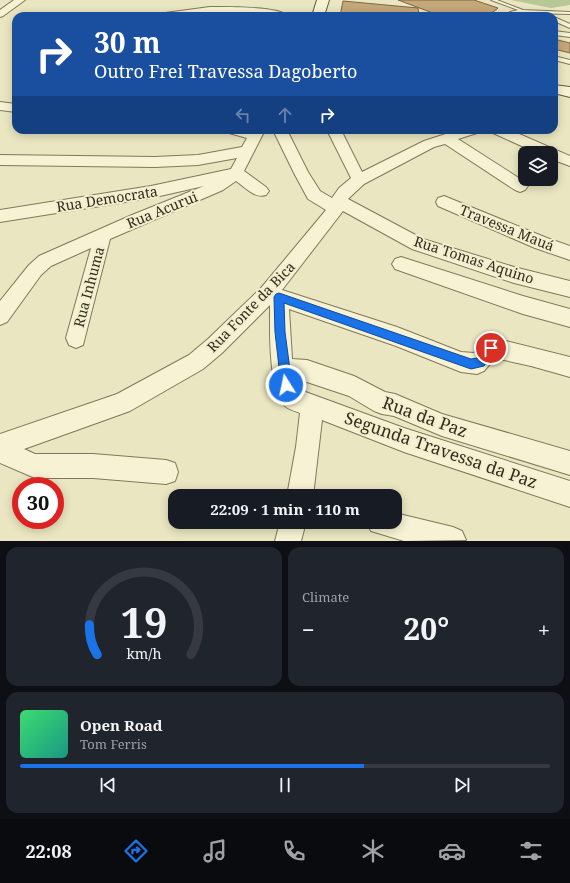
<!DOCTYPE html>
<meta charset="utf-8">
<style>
body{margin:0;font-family:"Noto Serif",serif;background:#20242c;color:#f1f3f6;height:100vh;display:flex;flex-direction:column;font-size:15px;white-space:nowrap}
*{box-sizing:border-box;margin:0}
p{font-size:13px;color:#9ea1a6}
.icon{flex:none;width:22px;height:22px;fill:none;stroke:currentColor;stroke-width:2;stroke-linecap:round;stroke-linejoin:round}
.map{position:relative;height:541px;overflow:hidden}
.drawer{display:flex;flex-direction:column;gap:6px;padding:6px;background:#0d0f14;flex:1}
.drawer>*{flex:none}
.top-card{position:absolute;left:12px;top:12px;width:546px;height:122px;border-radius:12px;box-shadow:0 2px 10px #0003;background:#1a4fa0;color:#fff;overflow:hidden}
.buttons{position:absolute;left:518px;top:146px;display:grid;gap:8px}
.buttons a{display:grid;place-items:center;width:40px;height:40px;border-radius:8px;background:#171b24;box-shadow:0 2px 10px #0003;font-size:20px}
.speed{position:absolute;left:12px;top:477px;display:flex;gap:8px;font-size:20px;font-weight:700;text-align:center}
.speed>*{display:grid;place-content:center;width:52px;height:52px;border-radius:50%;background:#171b24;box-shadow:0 2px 10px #0003;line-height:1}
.speed .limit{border:6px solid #d22;background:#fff;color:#111}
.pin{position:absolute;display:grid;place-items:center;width:34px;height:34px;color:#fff;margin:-17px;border:2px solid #fff;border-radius:50%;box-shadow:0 1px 4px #0007}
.me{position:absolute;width:44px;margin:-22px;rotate:350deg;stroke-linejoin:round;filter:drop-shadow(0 0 3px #0008)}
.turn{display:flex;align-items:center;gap:14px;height:84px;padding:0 16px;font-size:18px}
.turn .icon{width:52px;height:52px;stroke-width:2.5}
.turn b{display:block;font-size:28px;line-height:34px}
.lanes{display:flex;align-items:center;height:38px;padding:0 16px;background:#0003;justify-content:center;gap:20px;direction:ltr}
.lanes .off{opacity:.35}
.big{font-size:30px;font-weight:700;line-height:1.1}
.drawer .tile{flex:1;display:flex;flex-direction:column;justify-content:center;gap:6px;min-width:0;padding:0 14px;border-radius:12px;background:#20242c}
.drawer .dial{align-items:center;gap:0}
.dial svg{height:104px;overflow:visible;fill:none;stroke:#363941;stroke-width:7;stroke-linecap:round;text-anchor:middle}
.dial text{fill:#f1f3f6;stroke:none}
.song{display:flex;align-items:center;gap:12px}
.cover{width:48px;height:48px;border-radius:6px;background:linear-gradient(135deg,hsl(140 70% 55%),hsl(170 70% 35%))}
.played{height:4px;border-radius:2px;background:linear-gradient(90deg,#1a73e8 65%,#363941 65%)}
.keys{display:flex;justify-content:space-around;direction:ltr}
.heat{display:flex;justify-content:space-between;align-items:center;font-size:22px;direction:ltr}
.drawer .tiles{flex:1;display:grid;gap:6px;grid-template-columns:1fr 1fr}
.tile:last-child{grid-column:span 2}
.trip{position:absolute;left:168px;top:489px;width:234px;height:40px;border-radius:12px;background:#171b24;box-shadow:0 2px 10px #0003;font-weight:700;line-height:40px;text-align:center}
.dock{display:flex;height:64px;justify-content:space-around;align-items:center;background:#090b0e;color:#9ea1a6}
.dock .icon{width:28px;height:28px}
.dock .active{color:#1a73e8}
.dock b{font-size:18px;color:#f1f3f6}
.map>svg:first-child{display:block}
.green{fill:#b7c796}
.building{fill:#c5a879;stroke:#7f6642}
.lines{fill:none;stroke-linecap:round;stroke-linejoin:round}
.lane-casing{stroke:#82775a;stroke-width:2}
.street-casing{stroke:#82775a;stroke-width:2}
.secondary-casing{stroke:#63583d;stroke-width:2}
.lane{fill:#f6f2d3;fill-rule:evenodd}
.street{fill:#f6f2d3;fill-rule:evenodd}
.secondary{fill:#f6f2d3;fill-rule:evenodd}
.route{fill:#1a73e8;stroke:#114b97}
.labels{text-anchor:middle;stroke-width:4;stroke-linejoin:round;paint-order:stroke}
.street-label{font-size:14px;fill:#332c1d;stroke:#f2efcf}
.near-street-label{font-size:17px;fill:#332c1d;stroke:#f2efcf}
</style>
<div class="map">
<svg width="570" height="541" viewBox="0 0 570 541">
<rect width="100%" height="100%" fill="#eae6c1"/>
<polygon class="green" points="511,0 570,0 570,5 551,8"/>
<g class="building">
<polygon points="398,0 474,0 498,8 488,16 441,16"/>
<polygon points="343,1 418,8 419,16 340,16"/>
<polygon points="554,39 570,43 570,53 554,49"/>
</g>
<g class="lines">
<defs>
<g id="lane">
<polygon points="491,0 497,0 523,10 570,12 570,14 527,13 504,16 510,12 518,10"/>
<polygon points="554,17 570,24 570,28 554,21"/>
<polygon points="554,31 570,33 570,37 554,35"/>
<polygon points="554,56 570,60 570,64 554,60"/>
</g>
<g id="street">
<polygon points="14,0 25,0 3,16 0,17 0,10"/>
<path d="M210 7C224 7 279 6 288 16L224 13 184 16H160L165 13Z"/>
<polygon points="0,102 16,104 16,112 0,110"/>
<path d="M227 130H265L244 171 266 187 269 191 266 195C255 199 245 187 236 181L223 190 110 239 83 345 76 348 69 345 66 338 91 248 51 266 41 275 7 322 0 325V301L29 265 39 256 132 215 204 186 151 198 0 222V210L151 186 231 169 237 158 198 165 155 167 0 165V155L155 157 198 155 242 147 247 138 229 133Z"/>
<path d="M273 130H287L308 172 320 191 332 198 339 188 351 178 327 130H341L362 172 424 141 458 130H479L477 133 458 139 525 182 528 186 525 190 520 192 515 190 445 144 434 147 364 184 348 199 423 239 514 267 570 281V297L514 283 412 249 343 211 282 290 397 327 461 352 474 353 481 343 494 338 570 357V377L531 366 495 358 484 371 477 374 461 372 396 346 289 309 292 359 307 360 354 376 385 392 395 394 442 414 570 451V475L442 436 394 416 382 414 374 411 349 396 307 382 296 380 300 390 404 428 570 481V507L404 452 322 420 313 496H287L296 447 300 413C295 411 287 409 284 405 268 385 270 330 270 305L222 353 203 369 130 411 24 449 35 454H93L166 460 175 463 178 472 175 481 166 484 93 478H35L0 463V434L117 394 189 355 208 339 261 288 326 210 308 199 294 173Z"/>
<polygon points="491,130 510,130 570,156 570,166 551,159 551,153 537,153 493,133"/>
<polygon points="444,196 547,238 570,246 570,260 535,248 438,206 436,202 438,198"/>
<polygon points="401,257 523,296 570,309 570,327 523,314 395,269 392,264 395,259"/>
<polygon points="395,513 453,527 462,531 466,540 404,541 371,531 367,522 395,522"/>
<polygon points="280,522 306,522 301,541 275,541"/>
</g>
<g id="secondary">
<polygon points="317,0 329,0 324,16 312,16"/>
<polygon points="554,85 570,87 570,97 554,93"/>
</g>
</defs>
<use href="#lane" class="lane-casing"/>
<use href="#street" class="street-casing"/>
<use href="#secondary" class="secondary-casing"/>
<use href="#lane" class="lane"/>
<use href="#street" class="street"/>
<use href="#secondary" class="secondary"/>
</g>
<path class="route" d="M279 293 471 359 477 358C481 351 483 346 491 343L494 345 496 348 484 366 471 369 284 303 285 332 292 385 290 389 286 391 283 389 281 385 275 332 274 297 276 294Z"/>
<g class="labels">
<g class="street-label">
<text transform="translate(107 199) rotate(-9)" y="5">Rua Democrata</text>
<text transform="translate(162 210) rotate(-22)" y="5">Rua Acurui</text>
<text transform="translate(507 228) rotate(22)" y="5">Travessa Mauá</text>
<text transform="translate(474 260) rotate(18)" y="5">Rua Tomas Aquino</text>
<text transform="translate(89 287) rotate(-75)" y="5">Rua Inhuma</text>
<text transform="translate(251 307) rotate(-46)" y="5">Rua Fonte da Bica</text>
</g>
<g class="near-street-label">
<text transform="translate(425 417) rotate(20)" y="6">Rua da Paz</text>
<text transform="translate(441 450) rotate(19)" y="6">Segunda Travessa da Paz</text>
</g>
</g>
</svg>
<div class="buttons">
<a><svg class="icon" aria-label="layers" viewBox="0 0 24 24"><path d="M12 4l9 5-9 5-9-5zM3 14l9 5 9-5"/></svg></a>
</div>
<div class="speed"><div class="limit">30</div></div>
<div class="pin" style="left:491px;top:348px;background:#d93025"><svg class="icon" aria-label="arrive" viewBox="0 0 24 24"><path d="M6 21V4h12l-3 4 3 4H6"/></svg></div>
<svg class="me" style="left:286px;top:385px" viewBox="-20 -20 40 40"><circle r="17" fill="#1a73e8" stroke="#fff" stroke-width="3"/><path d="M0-11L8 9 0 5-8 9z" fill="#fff"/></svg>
<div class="trip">22:09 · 1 min · 110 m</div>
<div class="top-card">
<div class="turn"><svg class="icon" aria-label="right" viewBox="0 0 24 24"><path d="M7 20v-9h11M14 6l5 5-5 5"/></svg><div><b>30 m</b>Outro Frei Travessa Dagoberto</div></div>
<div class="lanes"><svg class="icon off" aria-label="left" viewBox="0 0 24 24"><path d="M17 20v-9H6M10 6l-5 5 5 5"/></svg><svg class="icon off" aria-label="ahead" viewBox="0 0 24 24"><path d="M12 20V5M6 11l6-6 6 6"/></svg><svg class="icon" aria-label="right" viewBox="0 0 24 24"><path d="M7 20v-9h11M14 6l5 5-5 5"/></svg></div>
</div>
</div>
<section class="drawer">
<div class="tiles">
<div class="tile dial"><svg viewBox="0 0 100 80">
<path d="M14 69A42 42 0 1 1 86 69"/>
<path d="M14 69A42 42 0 0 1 8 46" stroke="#1a73e8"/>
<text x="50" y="56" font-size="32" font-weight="700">19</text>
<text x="50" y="72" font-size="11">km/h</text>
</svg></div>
<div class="tile"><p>Climate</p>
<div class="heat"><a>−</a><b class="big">20°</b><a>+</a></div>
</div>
<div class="tile">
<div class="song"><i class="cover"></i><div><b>Open Road</b><p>Tom Ferris</p></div></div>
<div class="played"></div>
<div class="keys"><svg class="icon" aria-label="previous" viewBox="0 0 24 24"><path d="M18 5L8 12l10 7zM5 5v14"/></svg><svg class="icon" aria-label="pause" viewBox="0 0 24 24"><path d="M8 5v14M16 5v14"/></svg><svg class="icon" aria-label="next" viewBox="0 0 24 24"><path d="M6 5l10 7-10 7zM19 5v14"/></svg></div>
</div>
</div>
</section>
<nav class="dock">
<b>22:08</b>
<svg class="icon active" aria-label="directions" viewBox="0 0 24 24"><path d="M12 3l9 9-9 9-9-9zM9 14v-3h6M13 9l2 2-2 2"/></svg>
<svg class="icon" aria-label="music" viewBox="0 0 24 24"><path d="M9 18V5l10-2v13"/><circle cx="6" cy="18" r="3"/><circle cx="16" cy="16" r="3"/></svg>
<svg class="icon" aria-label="phone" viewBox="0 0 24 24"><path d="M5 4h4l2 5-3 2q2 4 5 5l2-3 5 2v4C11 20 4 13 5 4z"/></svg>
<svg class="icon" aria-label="climate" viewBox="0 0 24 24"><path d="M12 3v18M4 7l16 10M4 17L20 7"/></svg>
<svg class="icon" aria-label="car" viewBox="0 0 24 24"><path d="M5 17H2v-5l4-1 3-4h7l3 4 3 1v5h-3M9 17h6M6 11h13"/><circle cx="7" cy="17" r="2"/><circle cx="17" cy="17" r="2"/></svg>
<svg class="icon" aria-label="filters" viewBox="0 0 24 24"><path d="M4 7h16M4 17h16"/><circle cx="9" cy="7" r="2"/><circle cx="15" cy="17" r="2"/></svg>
</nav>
